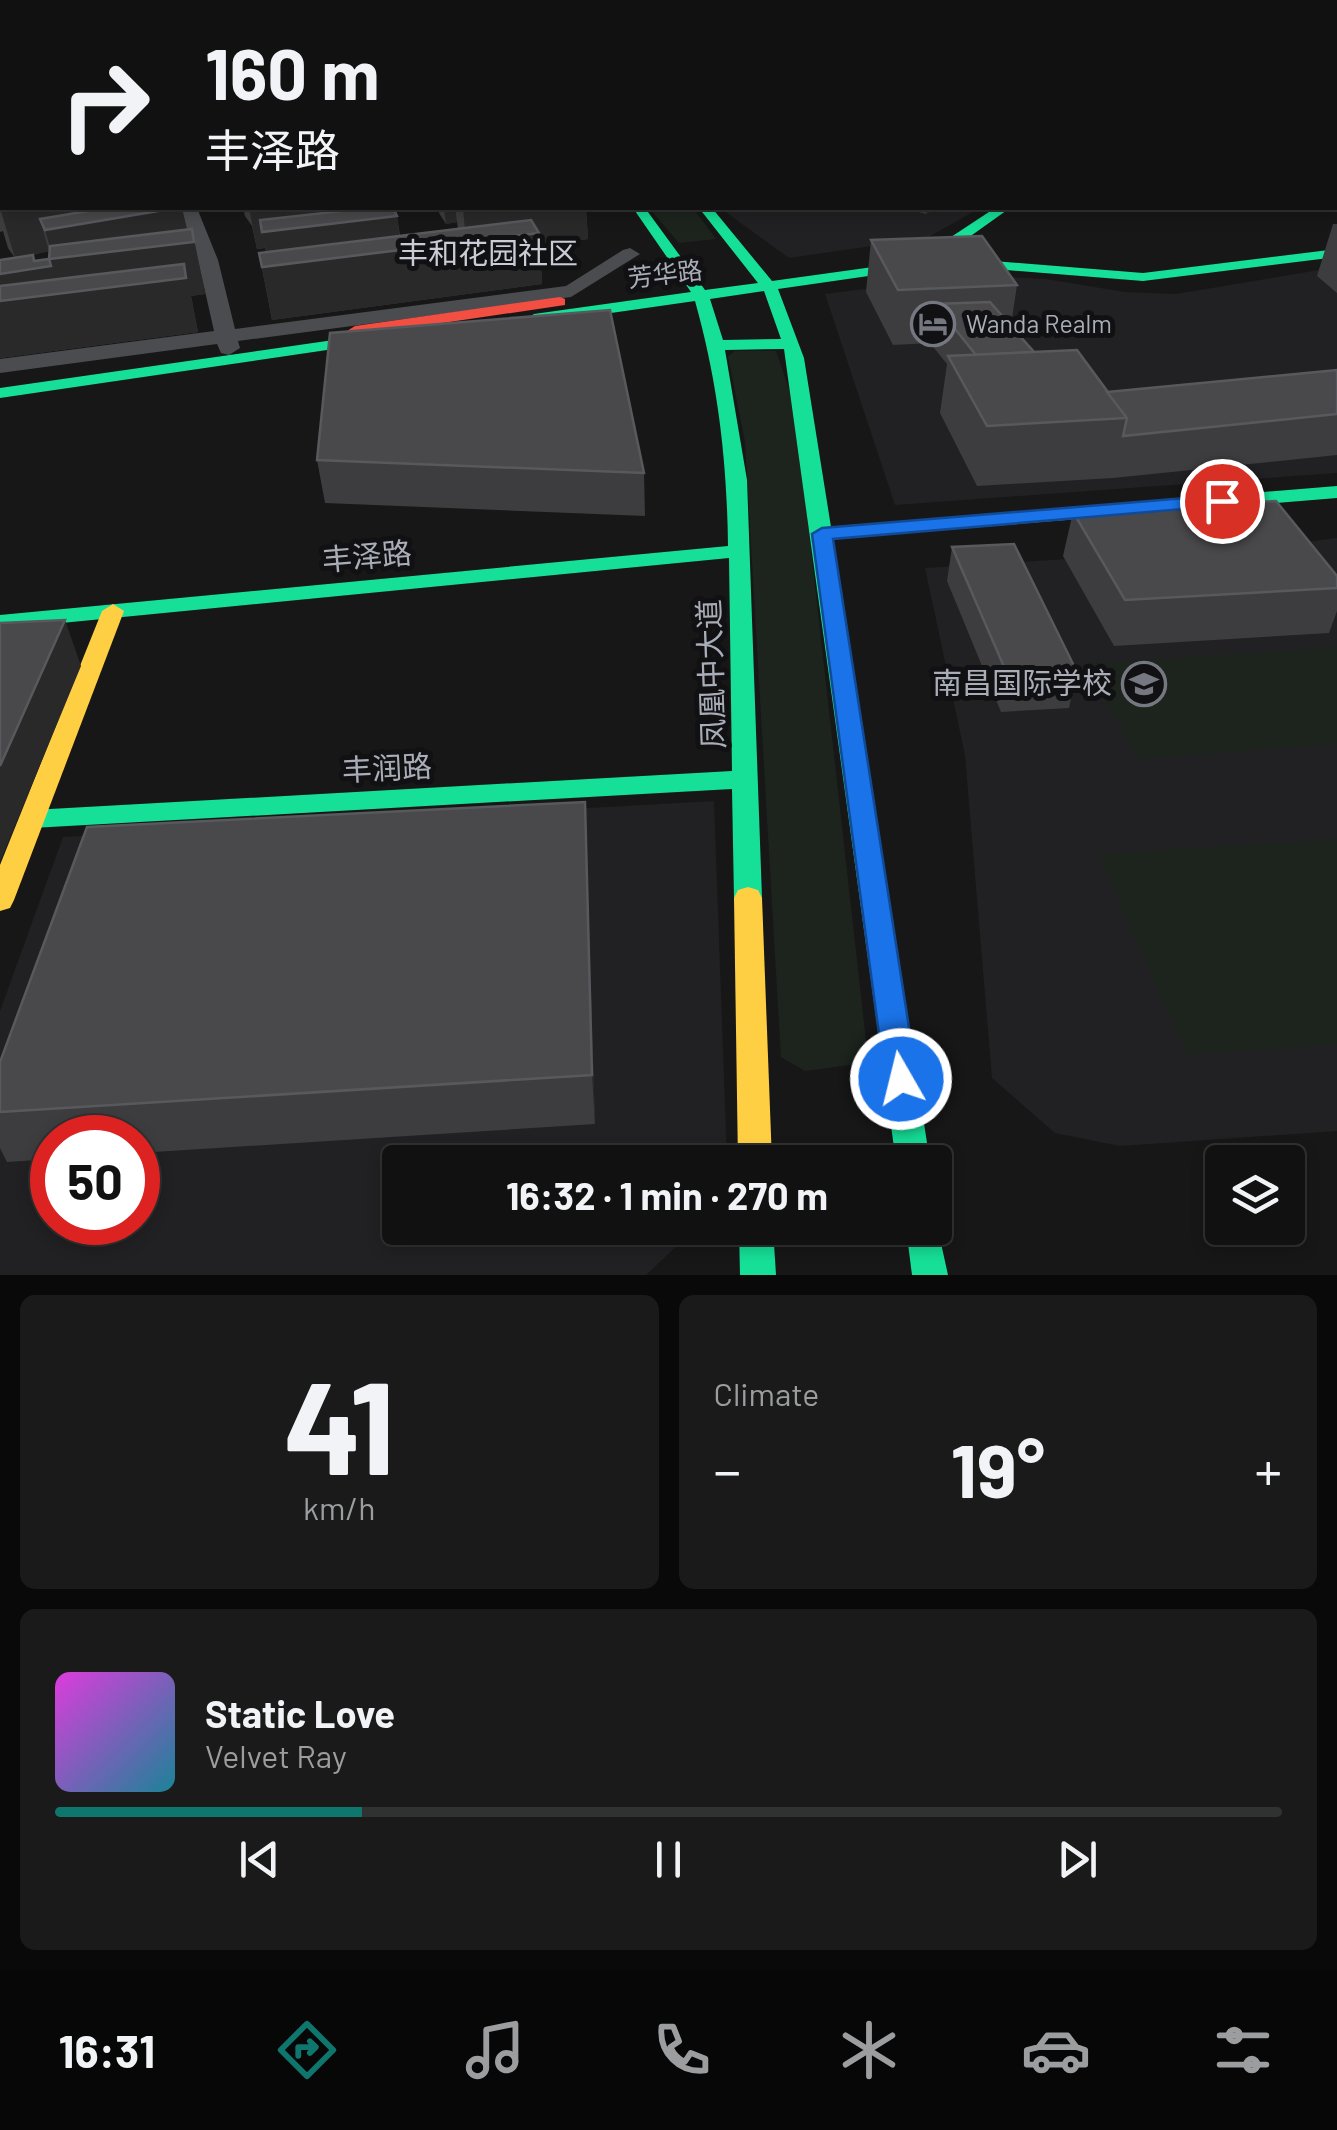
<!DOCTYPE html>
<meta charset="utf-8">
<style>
body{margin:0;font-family:Barlow,"Noto Sans SC",sans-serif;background:#1a1a1a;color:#f1f3f6;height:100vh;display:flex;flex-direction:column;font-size:38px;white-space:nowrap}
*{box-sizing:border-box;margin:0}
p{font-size:32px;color:#9c9d9f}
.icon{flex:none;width:55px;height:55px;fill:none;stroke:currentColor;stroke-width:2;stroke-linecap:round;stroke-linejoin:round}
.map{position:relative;height:1275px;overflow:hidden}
.sheet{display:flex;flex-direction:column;gap:20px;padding:20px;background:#090909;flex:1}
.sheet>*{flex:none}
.banner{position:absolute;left:0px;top:0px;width:1338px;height:210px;box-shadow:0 5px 15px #0003,0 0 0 2px #303131;background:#111;color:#f1f3f6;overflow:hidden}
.controls{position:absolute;left:1205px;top:1145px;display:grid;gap:20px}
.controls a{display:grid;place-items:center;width:100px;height:100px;border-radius:10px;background:#111;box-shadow:0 5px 15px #0003,0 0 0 2px #303131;font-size:50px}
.speed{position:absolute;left:30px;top:1115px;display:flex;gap:20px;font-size:50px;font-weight:700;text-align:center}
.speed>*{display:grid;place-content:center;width:130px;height:130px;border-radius:50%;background:#111;box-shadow:0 5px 15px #0003,0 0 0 2px #303131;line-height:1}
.speed .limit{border:15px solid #d22;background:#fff;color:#111}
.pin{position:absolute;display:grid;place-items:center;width:85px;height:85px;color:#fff;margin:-42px;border:5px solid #fff;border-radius:50%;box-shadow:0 2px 10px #0007}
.me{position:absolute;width:110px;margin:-55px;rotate:352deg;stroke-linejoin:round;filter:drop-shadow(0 0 8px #0008)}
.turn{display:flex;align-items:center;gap:35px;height:210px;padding:0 40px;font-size:45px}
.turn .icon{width:130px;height:130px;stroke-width:2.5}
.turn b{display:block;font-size:70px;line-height:85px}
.big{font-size:75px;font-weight:700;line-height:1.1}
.sheet .tile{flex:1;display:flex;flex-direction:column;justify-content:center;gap:15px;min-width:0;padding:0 35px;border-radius:15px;background:#1a1a1a}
.sheet .dial{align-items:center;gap:0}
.dial b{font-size:130px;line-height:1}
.song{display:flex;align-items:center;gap:30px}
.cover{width:120px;height:120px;border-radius:15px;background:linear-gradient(135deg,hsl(300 70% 55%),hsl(190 70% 35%))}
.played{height:10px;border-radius:5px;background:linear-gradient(90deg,#0f766e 25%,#303131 25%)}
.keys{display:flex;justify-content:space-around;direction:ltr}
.heat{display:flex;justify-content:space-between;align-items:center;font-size:55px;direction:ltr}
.sheet .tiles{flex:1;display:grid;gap:20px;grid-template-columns:1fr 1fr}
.tile:last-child{grid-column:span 2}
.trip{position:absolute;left:382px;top:1145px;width:570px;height:100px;border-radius:10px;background:#111;box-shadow:0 5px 15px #0003,0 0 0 2px #303131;font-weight:700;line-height:100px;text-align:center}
.menu{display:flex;height:160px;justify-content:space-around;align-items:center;background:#070707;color:#9c9d9f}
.menu .icon{width:70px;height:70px}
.menu .current{color:#0f766e}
.menu b{font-size:45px;color:#f1f3f6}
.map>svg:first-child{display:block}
.built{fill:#212123;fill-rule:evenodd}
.green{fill:#1d241e}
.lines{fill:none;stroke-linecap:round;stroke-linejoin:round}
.street{fill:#4b4c50;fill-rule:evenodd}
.fast{fill:#16e098;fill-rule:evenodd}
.slow{fill:#ffcf43;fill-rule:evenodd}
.jam{fill:#f24e42;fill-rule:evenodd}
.wall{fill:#3d3d3f;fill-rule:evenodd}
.shaded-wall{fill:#29292a}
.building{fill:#49494c;stroke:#58595d;stroke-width:2.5}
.route{fill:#1a73e8;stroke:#114b97;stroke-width:2.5}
.labels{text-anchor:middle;stroke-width:10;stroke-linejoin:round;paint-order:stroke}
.far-street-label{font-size:25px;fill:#a8adb8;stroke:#111113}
.far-poi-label{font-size:25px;fill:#a8adb8;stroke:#111113;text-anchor:start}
.far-quarter-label{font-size:30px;fill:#c9ccd4;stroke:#111113}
.street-label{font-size:30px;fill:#a8adb8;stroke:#111113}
.poi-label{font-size:30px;fill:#a8adb8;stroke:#111113;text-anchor:end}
</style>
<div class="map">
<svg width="1337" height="1275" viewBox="0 0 1337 1275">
<rect width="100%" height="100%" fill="#171717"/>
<g class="built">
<polygon points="720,208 980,208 927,238 789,258"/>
<polygon points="1337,267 1337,473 895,505 825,294 929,281 1006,277 1046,279 1125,292 1176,294"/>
<polygon points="1337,538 1337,1131 1120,1146 1055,1133 992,1078 965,755 925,568 1275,546"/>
<path d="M714 801 727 1162H400V1228H696L646 1275H0V1011L63 837ZM52 1138H138V1222H52Z"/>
</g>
<g class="green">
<polygon points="649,208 693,208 716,239 679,243"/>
<polygon points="735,351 776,351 795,407 867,1050 857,1064 805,1071 781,1057 745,442 728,356"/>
<polygon points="1337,647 1337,744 1137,759 1086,664"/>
<polygon points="1337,839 1337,1044 1187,1055 1098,854"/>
</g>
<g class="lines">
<polygon class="street" points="179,208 197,208 218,260 235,329 566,286 623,250 630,248 640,254 571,297 238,341 240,348 229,355 221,353 217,344 0,373 0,359 214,331 198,260"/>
<g class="fast">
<polygon points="1330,0 1337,0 1337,3 1332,2"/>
<rect x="1335" y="189" width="2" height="8"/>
<path d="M633 208H645L705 290 758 283 699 208H712L772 281 945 257 1143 273 1337 249V257L1143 281 945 265 778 289 804 358 831 527 1337 486V498L833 539 930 1162H896L784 349 725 350 747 480 762 898 758 906 748 909 738 906 734 898 732 789 32 828 23 826 19 819 23 812 32 810 732 771 729 558 0 629V615L728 546C727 460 718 383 695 301L534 324 526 319 534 314 691 292ZM764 291 781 339 723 340 710 299Z"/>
<polygon points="995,208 1010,208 958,245 915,258 908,254 948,239"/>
<polygon points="382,333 388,335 388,341 0,398 0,388"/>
<polygon points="935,1216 948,1275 912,1275 906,1228 935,1228"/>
<polygon points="739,1228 773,1228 776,1275 740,1275"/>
</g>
<g class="slow">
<rect x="1335" y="147" width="2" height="8"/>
<polygon points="113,604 124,611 14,900 10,908 0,911 0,865 102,611"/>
<polygon points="748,887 758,890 762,898 772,1162 738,1162 734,898 738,890"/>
</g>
<g class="jam">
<polygon points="336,0 348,0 350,2 339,2"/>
<polygon points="387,0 399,0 401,2 390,2"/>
<polygon points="560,297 565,299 565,305 355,336 347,331 355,326"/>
</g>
</g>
<g class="wall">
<polygon points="510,0 877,0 883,2 510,2"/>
<polygon points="912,0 912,2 913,0 963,0 967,2 967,0 1014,0 1009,2 912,2"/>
<polygon points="1258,0 1293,0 1291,2 1258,2"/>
<path d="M0 63H2V208H182L187 230 192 229 205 294 191 296 198 332 0 358V260L15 258 8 248 3 231 0 232ZM49 251V259L35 261 28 256Z"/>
<polygon points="243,208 393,208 397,216 400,236 458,229 457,222 446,224 439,213 439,208 586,208 588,239 540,246 542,284 272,320 259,253 266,252 265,248 257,249 252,226 245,216"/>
<polygon points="904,208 939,208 926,214"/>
<polygon points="1333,224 1337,224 1337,293 1317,276"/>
<polygon points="871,240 1017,285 1011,325 1034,352 1107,392 1337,370 1337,455 1113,478 977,486 940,413 947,364 930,343 893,345 866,292"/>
<polygon points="317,460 644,473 645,516 325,503"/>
<polygon points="1073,512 1337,576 1337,611 1329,633 1114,646 1063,556"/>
<polygon points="952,547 1077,672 1069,708 1001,712 947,581"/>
<polygon points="585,802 595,1124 138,1153 138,1138 52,1138 52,1159 7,1162 0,1148 0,1062"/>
</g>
<g class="shaded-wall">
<polygon points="168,0 271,0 269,2 150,2"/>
<polygon points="536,0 692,0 677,2 536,2"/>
<polygon points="988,0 1014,0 1009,2 987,2"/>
<polygon points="1146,0 1161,0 1158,2 1142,2"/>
<polygon points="2,23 2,52 0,52 0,24"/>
<polygon points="0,70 2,70 2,142 0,134"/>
<polygon points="1337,78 1337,115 1335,116 1335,79"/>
<polygon points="0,147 2,154 2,208 182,208 190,242 192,229 205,294 191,296 198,332 0,358 0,274 37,268 49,259 53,258 45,230 40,219 49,251 15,258 0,208"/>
<polygon points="249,208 379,208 397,216 401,250 466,242 463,208 586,208 588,239 540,246 542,284 272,320 262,267 269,266 262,232 261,225 265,248 257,249"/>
<polygon points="444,208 455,208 457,222 446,224"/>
<polygon points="927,208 939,208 926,214"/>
<polygon points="65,620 81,666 0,862 0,766"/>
<polygon points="585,802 587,850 595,1124 592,1075"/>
</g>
<g class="building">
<polygon points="0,0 168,0 150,2 2,2 2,23 0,24"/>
<polygon points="570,0 779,0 785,2 559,2"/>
<polygon points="808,0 877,0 883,2 815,2"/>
<polygon points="943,0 963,0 970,2 950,2"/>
<polygon points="1046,0 1070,0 1066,2 1042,2"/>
<polygon points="1122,0 1146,0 1142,2 1121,1"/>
<polygon points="1196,0 1220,0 1217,2 1193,2"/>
<polygon points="106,208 176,208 45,230 40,219"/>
<polygon points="369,208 393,208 397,216 262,232 260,220"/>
<polygon points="531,220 539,233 262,267 259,253"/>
<polygon points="192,229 194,242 49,259 50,246"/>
<polygon points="982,236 1017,285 898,290 871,240"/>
<polygon points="33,255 34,261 49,259 51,266 0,274 0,260"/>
<polygon points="184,264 186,278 0,301 0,286"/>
<polygon points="990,302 1034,352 976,355 935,304"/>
<polygon points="610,310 644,473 317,460 330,333"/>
<polygon points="1077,350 1127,418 987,426 948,356"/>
<polygon points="1337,370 1337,414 1123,436 1127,418 1107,392"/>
<polygon points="1276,501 1337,576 1337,588 1125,600 1073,512"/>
<polygon points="1014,544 1077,672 1008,676 952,547"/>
<polygon points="65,620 0,766 0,623"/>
<polygon points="585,802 592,1075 0,1112 0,1062 87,827"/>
</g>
<polygon class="route" points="1222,495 1232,501 1230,505 833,539 917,1079 913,1089 901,1093 890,1089 885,1079 812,534 822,528"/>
<defs>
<symbol id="hotel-ring" viewBox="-11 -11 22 22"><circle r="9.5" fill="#111113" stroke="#757880" stroke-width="1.5"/><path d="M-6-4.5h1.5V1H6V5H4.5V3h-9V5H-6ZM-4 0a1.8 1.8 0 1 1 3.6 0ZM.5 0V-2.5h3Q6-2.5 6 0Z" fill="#757880"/></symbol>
<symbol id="school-ring" viewBox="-11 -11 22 22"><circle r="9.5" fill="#111113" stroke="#757880" stroke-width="1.5"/><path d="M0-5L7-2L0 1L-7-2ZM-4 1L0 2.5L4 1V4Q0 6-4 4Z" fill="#757880"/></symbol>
</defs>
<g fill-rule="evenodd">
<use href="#hotel-ring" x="908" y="299" width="50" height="50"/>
<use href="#school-ring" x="1119" y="659" width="50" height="50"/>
</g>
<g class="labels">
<g class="far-street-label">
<text transform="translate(665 274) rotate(-7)" y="9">芳华路</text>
</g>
<g class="far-poi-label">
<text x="966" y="333">Wanda Realm</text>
</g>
<g class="far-quarter-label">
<text x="488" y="264">丰和花园社区</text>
</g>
<g class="street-label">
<text transform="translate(367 557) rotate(-5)" y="10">丰泽路</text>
<text transform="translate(712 674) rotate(-92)" y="10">凤凰中大道</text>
<text transform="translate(387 769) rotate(-3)" y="10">丰润路</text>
</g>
<g class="poi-label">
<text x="1112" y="694">南昌国际学校</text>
</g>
</g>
</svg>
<div class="controls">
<a><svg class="icon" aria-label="layers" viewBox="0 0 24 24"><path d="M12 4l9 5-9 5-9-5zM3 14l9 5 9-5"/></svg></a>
</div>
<div class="speed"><div class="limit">50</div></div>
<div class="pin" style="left:1222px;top:501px;background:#d93025"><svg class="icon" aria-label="arrive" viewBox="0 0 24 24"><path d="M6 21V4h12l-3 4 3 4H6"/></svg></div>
<svg class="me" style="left:901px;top:1079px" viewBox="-20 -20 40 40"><circle r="17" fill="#1a73e8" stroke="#fff" stroke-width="3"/><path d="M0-11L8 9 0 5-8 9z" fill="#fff"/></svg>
<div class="trip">16:32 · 1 min · 270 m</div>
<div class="banner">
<div class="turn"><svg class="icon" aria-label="right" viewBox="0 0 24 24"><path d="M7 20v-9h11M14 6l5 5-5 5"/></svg><div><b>160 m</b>丰泽路</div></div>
</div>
</div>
<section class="sheet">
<div class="tiles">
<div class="tile dial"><b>41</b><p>km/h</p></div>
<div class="tile"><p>Climate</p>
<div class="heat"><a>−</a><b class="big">19°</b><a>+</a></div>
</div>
<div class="tile">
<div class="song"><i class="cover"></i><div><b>Static Love</b><p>Velvet Ray</p></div></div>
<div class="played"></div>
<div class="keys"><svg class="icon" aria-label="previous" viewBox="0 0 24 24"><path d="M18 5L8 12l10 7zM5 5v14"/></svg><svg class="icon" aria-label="pause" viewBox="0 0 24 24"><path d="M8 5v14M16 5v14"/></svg><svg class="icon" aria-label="next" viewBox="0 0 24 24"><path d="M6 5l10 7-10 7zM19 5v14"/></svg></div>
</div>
</div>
</section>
<nav class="menu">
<b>16:31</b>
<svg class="icon current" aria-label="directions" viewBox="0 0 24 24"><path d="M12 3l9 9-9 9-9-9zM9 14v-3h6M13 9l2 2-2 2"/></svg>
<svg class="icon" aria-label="music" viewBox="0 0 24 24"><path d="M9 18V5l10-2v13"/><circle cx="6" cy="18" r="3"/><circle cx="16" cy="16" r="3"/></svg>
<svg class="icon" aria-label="phone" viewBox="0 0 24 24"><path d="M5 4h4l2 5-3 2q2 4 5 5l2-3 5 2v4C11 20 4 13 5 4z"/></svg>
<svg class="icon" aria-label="climate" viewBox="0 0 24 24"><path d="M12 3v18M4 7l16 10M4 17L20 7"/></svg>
<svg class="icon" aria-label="car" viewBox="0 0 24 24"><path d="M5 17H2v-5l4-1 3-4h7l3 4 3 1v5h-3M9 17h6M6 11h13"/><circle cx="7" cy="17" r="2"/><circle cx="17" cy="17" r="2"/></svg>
<svg class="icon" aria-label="filters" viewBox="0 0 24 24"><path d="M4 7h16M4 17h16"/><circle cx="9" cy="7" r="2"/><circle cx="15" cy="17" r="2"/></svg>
</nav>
